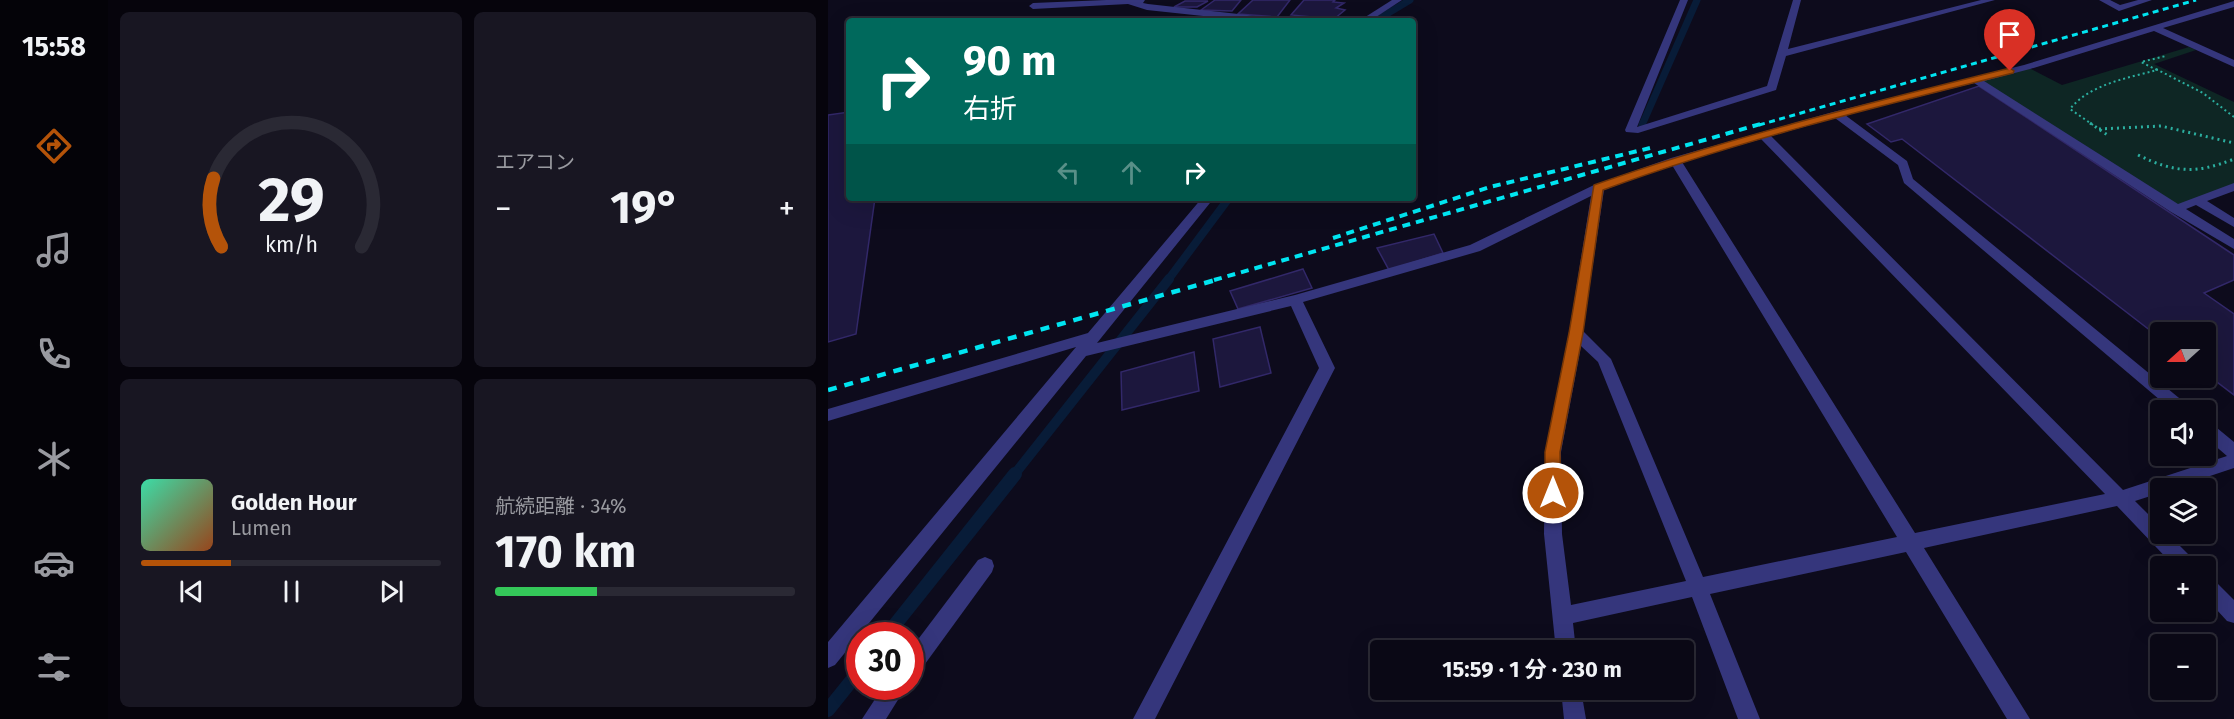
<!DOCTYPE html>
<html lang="ja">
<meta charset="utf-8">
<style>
body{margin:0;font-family:"Fira Sans","Noto Sans JP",sans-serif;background:#181622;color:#f1f3f6;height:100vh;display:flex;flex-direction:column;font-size:22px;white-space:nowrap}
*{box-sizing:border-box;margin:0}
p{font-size:20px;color:#999aa0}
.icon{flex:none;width:33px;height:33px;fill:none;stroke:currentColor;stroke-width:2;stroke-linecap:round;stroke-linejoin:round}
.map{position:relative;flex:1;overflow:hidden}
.sheet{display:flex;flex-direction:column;gap:12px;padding:12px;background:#06040c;width:720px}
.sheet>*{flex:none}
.hud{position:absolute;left:18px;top:18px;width:570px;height:183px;border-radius:6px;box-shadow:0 6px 24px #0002,0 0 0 2px #2a2934;background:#00695c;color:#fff;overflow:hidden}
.needle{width:39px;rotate:249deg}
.controls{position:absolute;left:1322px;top:322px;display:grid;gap:12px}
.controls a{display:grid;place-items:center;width:66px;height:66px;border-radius:6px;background:#0a0815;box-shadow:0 6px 24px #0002,0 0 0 2px #2a2934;font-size:30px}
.speed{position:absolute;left:18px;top:622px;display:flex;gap:12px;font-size:30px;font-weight:700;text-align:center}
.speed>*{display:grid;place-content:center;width:78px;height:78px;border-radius:50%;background:#0a0815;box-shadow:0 6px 24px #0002,0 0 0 2px #2a2934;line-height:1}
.speed .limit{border:9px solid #d22;background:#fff;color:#111}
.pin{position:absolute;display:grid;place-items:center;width:51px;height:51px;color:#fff;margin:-62px -26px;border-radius:50% 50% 50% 0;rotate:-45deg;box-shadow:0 0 6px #0007}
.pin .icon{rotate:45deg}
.me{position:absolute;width:66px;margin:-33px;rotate:0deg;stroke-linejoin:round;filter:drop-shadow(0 0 4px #0008)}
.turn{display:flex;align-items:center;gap:21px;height:126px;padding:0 18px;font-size:27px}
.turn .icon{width:78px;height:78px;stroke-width:2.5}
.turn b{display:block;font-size:42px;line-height:51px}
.lanes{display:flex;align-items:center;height:57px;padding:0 18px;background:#0003;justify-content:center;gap:30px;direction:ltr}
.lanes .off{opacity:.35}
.big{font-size:45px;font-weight:700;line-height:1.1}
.sheet .card{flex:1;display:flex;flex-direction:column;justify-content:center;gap:9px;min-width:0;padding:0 21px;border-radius:9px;background:#181622}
.sheet .dial{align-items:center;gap:0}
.dial svg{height:156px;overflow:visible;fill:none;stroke:#2a2934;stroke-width:7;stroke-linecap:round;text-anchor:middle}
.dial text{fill:#f1f3f6;stroke:none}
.song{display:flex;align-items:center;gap:18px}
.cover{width:72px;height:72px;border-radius:9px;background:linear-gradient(135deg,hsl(160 70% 55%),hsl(20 70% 35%))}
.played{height:6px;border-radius:3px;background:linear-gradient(90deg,#b45309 30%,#2a2934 30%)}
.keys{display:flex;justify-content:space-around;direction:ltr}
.heat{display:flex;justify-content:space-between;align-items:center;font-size:33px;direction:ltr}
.charge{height:9px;border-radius:4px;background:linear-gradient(90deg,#34c759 34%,#2a2934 0)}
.sheet .tiles{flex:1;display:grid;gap:12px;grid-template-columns:repeat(2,1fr)}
.trip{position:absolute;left:542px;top:640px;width:324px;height:60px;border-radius:6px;background:#0a0815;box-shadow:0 6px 24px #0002,0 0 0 2px #2a2934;font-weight:700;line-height:60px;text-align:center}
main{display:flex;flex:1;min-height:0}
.tabs{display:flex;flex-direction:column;width:108px;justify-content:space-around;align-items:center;background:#040308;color:#999aa0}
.tabs .icon{width:42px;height:42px}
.tabs .active{color:#b45309}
.tabs b{font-size:27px;color:#f1f3f6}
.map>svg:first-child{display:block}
.green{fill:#0e2624}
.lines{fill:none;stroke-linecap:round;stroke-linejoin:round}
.stream-far3{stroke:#081c38;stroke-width:7}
.stream-far2{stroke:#081c38;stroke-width:8}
.stream-far1{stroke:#081c38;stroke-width:10}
.stream{stroke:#081c38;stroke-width:14}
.building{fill:#1c173d;stroke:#322869;stroke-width:1.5}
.path-far1{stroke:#2bae9f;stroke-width:2;stroke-dasharray:2 3;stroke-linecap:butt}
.path{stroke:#2bae9f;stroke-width:3;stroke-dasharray:2 4;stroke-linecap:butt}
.minor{fill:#35367c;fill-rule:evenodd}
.rail-far2{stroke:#00e5f1;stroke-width:3;stroke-dasharray:6 4.5;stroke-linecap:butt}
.rail-far1{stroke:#00e5f1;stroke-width:4;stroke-dasharray:8 6;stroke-linecap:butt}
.rail{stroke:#00e5f1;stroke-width:4.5;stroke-dasharray:9 8;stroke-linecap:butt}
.route{fill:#b45309;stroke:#753606;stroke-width:1.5}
</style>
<main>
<nav class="tabs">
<b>15:58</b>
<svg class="icon active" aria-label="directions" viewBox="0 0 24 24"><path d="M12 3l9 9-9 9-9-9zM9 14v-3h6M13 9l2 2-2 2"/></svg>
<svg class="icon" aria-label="music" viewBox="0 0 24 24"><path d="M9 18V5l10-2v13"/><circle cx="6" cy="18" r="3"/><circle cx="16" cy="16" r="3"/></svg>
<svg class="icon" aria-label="phone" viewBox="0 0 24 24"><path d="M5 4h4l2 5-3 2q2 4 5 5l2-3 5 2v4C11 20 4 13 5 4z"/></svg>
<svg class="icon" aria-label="climate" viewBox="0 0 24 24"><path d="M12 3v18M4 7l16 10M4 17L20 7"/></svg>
<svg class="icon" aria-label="car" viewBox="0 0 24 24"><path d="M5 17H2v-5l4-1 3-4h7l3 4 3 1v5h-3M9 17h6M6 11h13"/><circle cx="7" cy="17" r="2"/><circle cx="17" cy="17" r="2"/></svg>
<svg class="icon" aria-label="filters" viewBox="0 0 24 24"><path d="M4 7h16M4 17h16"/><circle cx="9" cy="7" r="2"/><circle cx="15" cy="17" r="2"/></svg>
</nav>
<section class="sheet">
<div class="tiles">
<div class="card dial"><svg viewBox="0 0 100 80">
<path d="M14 69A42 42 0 1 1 86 69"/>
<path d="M14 69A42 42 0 0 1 10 34" stroke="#b45309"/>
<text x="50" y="56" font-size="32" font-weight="700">29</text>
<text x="50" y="72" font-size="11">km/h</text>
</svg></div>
<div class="card"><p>エアコン</p>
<div class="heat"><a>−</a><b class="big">19°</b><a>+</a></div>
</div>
<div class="card">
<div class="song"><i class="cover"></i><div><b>Golden Hour</b><p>Lumen</p></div></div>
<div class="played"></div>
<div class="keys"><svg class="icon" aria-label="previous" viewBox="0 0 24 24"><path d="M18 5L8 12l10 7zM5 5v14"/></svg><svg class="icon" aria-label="pause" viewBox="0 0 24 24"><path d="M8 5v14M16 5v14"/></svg><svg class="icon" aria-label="next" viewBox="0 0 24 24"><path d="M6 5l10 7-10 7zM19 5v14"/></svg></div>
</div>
<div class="card"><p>航続距離 · 34%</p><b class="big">170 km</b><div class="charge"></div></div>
</div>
</section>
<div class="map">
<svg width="1406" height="719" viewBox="0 0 1406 719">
<rect width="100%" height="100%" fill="#0d0b1c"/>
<polygon class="green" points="1361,47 1368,50 1326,64 1406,102 1406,187 1347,209 1148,80 1199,67 1234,85"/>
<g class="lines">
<g class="stream-far3">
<polyline points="547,21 582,0"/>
<polyline points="814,125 869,0"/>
</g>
<polyline class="stream-far2" points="340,280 401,198"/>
<polyline class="stream-far1" points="186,475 341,279"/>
<g class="stream">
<polyline points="58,636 187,474"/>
<polyline points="0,710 32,670"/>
</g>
</g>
<g class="building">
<polygon points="387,0 413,0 404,11 373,10"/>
<polygon points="425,0 462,0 449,17 410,14"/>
<polygon points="476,0 507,0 505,2 516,3 508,8 517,10 506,19 463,15"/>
<polygon points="357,1 380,1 369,7 346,7"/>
<polygon points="1151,86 1406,255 1406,280 1376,293 1406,314 1406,395 1377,373 1377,333 1332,333 1332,338 1074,139 1063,142 1039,124"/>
<polygon points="21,112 21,198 47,198 28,334 0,342 0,115"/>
<polygon points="606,234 615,253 561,270 549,248"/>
<polygon points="475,269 484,288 410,309 402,291"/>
<polygon points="432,327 443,373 392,387 385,339"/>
<polygon points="366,352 371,391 294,410 293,372"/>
</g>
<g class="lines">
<g class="path-far1">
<polyline points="1328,69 1375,93 1406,117"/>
<path d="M1265 125 1242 109C1262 84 1300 78 1329 70L1313 62 1338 56"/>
</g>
<g class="path">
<polyline points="1262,123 1281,136"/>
<polyline points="1271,129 1333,126 1406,143"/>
<path d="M1310 155C1347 173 1368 174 1406 159"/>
</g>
<g class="minor">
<polygon points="278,0 317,0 315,3 320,4 447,18 452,21 422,21 319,10 300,4 205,9 201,6 205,3"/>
<polygon points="564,0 574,0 542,21 531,21"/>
<polygon points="852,0 860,0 809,127 939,86 965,0 973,0 960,49 1153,0 1167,0 958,56 948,90 810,133 798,132 797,130"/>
<polygon points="1271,0 1282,0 1292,5 1310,0 1324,0 1291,11"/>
<path d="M1406 1V7L1335 28 1406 60V67L1326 31 1202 69 1156 81 1350 204 1406 183V191L1379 201 1406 218V227L1368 205 1358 209 1406 239V249L1343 212 1146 83 1017 115 1079 161 1085 179 1362 407 1364 411H1345L1076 183 1070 165 1007 118 943 136 1295 490 1399 456 1377 437V421L1383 423 1406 442V468L1343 489H1332V493L1307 501 1332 526V534H1340L1367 561 1369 567H1347L1289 506 1096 548 1202 719H1179L1078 552 882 594 932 719H910L864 597 745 623 748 651H728L716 534 717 452 741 333 763 196 652 251 475 302 507 368 327 719H305L491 368 463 306 258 356 7 665 0 668V642L248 347 0 421V409L260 333 374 198H386L269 343 467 295 642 245 766 185 843 158 1005 112 1196 65ZM933 139 1277 494 1087 533 854 162ZM844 165 1069 537 875 577 783 359 755 331 776 190ZM753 346 770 362 858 581 743 605 734 534 733 452Z"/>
<polygon points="157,557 164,560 166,566 164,572 89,675 82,678 82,650 150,560"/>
<polygon points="1377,575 1384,578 1406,600 1406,623 1399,621 1377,597"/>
<polygon points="55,687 78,687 58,719 34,719"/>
<polygon points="733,690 753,690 758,719 736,719"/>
</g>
<polyline class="rail-far2" points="931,125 1368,0"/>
<g class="rail-far1">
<polyline points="505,238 662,187 822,148"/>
<polyline points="386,280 936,123"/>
</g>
<polyline class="rail" points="0,390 391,279"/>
</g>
<path class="route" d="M1182 68 1186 71 1185 73C1047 107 909 141 775 190L755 333 732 452 733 493 730 498 725 500 719 498 717 493V452L741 333 766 185C902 137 1042 103 1182 68Z"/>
</svg>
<div class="controls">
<a><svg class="needle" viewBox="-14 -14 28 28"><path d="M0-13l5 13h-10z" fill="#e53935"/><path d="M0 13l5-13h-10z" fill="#999aa0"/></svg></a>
<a><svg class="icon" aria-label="sound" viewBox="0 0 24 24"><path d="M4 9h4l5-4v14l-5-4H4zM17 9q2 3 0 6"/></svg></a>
<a><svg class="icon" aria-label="layers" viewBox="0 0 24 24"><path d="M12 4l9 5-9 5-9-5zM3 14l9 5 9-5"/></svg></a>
<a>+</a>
<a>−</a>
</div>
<div class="speed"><div class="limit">30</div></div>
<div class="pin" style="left:1182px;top:71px;background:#d93025"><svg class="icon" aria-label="arrive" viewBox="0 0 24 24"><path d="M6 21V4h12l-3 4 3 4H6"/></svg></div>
<svg class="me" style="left:725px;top:493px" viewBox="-20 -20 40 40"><circle r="17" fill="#b45309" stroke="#fff" stroke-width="3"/><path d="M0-11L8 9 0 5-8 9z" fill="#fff"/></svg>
<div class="trip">15:59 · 1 分 · 230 m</div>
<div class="hud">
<div class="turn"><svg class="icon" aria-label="right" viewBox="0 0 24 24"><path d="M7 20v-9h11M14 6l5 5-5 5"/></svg><div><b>90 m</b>右折</div></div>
<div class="lanes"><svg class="icon off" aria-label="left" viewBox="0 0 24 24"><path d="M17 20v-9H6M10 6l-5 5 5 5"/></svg><svg class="icon off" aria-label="ahead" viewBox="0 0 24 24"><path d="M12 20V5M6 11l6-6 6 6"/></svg><svg class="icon" aria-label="right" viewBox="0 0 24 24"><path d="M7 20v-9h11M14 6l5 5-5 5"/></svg></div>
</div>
</div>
</main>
